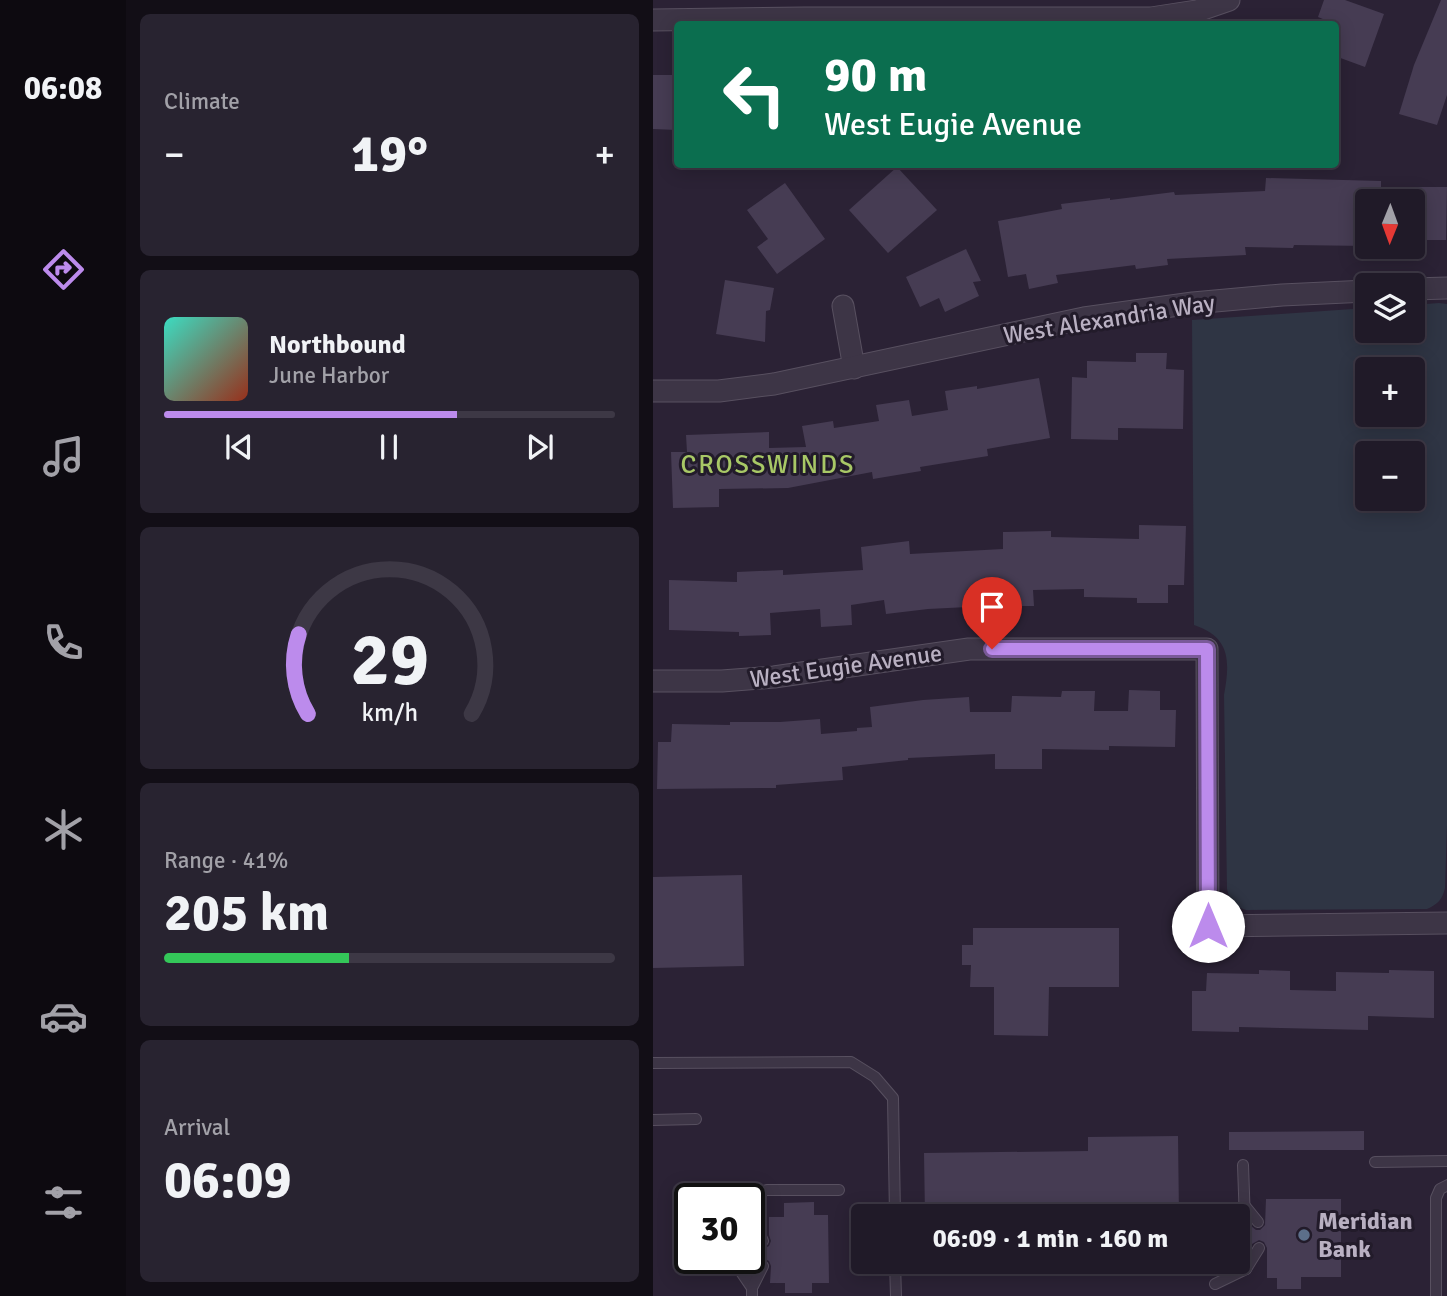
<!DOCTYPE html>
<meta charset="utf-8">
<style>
body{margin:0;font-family:Signika,sans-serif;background:#282330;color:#f1f3f6;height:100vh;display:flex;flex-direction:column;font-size:26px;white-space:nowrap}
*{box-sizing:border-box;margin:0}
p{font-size:23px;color:#a2a1a8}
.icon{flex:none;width:38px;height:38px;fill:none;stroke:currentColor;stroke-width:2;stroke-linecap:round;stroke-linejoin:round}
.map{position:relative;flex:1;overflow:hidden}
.details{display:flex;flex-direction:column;gap:14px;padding:14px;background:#120e16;width:527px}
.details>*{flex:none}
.banner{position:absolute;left:21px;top:21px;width:665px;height:147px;border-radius:7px;box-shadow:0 4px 18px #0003,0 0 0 2px #3d3845;background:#0b6e4f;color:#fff;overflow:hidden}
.needle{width:46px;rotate:181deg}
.buttons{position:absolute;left:702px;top:189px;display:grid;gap:14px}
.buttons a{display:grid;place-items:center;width:70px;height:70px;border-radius:7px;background:#201a28;box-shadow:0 4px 18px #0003,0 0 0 2px #3d3845;font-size:35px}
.speed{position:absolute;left:21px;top:1183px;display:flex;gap:14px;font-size:35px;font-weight:700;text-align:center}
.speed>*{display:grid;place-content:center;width:91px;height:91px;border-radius:50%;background:#201a28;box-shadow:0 4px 18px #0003,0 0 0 2px #3d3845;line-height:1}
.speed .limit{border:4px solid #111;border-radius:10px;background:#fff;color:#111}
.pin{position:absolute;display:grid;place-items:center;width:60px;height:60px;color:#fff;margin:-72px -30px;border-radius:50% 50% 50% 0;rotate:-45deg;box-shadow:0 0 7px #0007}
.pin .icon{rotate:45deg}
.me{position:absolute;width:77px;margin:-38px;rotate:0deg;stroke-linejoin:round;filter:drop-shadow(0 0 5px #0008)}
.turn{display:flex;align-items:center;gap:24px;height:147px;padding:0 35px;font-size:32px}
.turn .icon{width:91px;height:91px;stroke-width:2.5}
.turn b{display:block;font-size:49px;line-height:60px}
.big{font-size:52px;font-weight:700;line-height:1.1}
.details .tile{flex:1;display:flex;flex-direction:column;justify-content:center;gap:10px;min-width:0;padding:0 24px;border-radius:10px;background:#282330}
.details .dial{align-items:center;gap:0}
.dial svg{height:182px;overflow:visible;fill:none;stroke:#3d3845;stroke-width:7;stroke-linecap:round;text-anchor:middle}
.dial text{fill:#f1f3f6;stroke:none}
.song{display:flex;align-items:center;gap:21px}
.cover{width:84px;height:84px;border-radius:10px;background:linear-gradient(135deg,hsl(170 70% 55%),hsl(10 70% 35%))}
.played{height:7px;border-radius:4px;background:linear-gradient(90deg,#bc8bec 65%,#3d3845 65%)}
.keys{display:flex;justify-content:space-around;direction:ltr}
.heat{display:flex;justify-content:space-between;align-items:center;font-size:38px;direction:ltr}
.charge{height:10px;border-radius:5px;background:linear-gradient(90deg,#34c759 41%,#3d3845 0)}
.trip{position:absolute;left:198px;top:1204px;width:399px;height:70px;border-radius:7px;background:#201a28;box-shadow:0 4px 18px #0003,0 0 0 2px #3d3845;font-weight:700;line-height:70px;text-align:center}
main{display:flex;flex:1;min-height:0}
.tab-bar{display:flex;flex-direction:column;width:126px;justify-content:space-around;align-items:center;background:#0d0a10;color:#a2a1a8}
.tab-bar .icon{width:49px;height:49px}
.tab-bar .on{color:#bc8bec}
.tab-bar b{font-size:32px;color:#f1f3f6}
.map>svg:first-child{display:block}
.green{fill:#2f3544;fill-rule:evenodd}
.building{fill:#463c53}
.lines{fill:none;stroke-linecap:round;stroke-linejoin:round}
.lane-casing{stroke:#585060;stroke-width:12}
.street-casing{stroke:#585060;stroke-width:23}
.lane{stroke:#3d3546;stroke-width:10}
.street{stroke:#3d3546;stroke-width:21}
.route-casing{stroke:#7a5a99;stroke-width:18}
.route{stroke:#bc8bec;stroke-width:12}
.service-dot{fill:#5c6f8a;stroke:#221b2a;stroke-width:2.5}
.labels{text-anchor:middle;stroke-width:6;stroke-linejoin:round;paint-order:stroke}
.street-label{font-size:24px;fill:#b9b0c2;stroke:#221b2a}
.poi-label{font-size:24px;font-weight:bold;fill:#b9b0c2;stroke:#221b2a;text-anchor:start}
.neighbourhood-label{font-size:26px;letter-spacing:2px;fill:#a8c866;stroke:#221b2a}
</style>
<main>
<nav class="tab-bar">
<b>06:08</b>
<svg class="icon on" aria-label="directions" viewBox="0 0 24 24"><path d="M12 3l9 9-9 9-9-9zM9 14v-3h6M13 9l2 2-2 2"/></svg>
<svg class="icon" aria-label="music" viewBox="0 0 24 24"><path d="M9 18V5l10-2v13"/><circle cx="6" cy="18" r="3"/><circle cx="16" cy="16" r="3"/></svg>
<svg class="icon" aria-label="phone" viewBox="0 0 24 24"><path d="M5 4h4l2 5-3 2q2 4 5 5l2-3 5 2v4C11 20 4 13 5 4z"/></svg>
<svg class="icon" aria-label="climate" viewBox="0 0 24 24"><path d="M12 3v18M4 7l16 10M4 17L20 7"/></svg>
<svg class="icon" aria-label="car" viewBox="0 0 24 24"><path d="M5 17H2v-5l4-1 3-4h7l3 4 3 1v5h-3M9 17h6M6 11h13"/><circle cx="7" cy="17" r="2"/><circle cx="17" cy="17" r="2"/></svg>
<svg class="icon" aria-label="filters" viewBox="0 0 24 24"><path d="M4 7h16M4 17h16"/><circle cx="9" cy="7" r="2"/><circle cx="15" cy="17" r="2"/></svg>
</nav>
<section class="details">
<div class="tile"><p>Climate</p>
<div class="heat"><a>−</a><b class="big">19°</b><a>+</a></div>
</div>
<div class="tile">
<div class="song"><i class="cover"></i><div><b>Northbound</b><p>June Harbor</p></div></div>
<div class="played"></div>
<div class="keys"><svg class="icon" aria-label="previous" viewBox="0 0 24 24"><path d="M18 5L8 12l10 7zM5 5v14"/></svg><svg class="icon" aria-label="pause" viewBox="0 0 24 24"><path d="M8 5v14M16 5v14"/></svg><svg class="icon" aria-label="next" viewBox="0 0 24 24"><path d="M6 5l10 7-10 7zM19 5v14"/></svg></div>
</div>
<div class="tile dial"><svg viewBox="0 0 100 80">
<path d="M14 69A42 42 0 1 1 86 69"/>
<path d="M14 69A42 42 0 0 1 10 34" stroke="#bc8bec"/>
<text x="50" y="56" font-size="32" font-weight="700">29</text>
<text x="50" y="72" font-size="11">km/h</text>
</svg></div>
<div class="tile"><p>Range · 41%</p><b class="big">205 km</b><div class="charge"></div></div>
<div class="tile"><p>Arrival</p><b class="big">06:09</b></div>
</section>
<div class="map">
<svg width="795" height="1296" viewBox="0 0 795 1296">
<rect width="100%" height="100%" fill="#2b2235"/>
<path class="green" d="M786 303 795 304V794L792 888C789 900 785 904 774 909L593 910C581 906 577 901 574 889L571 695C577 662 578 637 541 625L539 320 714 308V331H760V305ZM714 369H760V415H714ZM714 453H760V499H714Z"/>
<g class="building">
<polygon points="671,0 692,0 731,14 712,67 682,56 682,24 665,17"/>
<polygon points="788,0 795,0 795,92 784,125 746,114 761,65"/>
<polygon points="0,75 24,75 24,130 0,129"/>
<polygon points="244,167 284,210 235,253 196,210"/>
<polygon points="613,178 728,181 728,201 714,201 714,246 641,245 640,248 592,247 593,255 514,259 515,265 483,269 482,265 403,275 405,283 376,289 373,274 355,277 345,221 409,209 408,204 457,198 457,200 521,192 522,195 612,191"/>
<polygon points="132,183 172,239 124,274 104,247 115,239 94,210"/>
<polygon points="760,187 794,187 793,240 760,240"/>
<polygon points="313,249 328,281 320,282 326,296 292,312 286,298 267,307 253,277"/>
<polygon points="72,280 121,288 117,310 113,311 112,342 63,334"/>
<polygon points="483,353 514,353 513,369 531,370 530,429 465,428 465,440 418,439 419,377 434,378 434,361 483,362"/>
<polygon points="386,378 397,438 334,449 335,456 267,467 268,471 220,479 219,472 135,488 66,489 66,507 20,508 18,452 34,452 33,435 116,432 116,448 153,447 149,426 180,421 181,428 226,421 223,405 256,400 259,416 295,410 292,391 324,386 324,389"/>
<polygon points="486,525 533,526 531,585 515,585 515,603 484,603 484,598 431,597 431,589 380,590 381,606 351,606 351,587 314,589 315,607 275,609 233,614 231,600 198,605 199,625 168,627 167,609 117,613 118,635 86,636 86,632 16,630 16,580 84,582 84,572 130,570 130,575 210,570 208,547 256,541 257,554 350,549 350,532 398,531 398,537 486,539"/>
<polygon points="476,690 507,691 507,710 523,710 522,747 456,746 456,750 389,749 389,769 342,769 342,754 255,758 255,760 189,767 190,780 123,785 123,788 4,789 5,742 18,742 19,724 77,725 77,722 127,722 167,719 168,734 204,731 204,728 219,727 217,707 270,700 316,697 317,712 358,712 359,696 408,697 409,691 442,691 441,711 475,711"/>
<polygon points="89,875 91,966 0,968 0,877"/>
<polygon points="320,928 466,928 466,987 396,987 395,1036 341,1035 341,987 317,987 318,965 309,965 309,945 320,945"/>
<polygon points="606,970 637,971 637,990 683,991 683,972 736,973 736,970 781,971 781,1018 715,1016 715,1030 586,1027 586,1032 539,1031 539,991 553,991 554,973 606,974"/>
<polygon points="711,1131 711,1150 576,1150 576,1132"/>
<polygon points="525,1136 526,1216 272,1216 271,1153 435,1151 435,1137"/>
<polygon points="613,1199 688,1199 688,1277 648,1277 648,1289 624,1289 624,1278 614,1278 614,1248 611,1242 606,1240 599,1244 592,1240 589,1242 584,1248 584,1224 588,1229 592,1230 598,1226 603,1230 607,1230 612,1225"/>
<polygon points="161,1202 161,1215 175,1215 176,1283 159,1283 159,1293 132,1293 132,1283 117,1283 118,1266 116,1261 110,1258 104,1261 100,1258 96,1259 96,1249 104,1246 110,1249 116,1246 118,1241 116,1235 116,1217 131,1217 131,1203"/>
</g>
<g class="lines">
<defs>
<g id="lane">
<polyline points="0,1063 198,1062 222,1077 240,1098 242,1216"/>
<polyline points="0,1120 43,1119"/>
<polyline points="722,1162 795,1161"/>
<polyline points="590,1165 592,1222"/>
<polyline points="592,1206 605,1222"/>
<polyline points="100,1219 110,1241"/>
<polyline points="98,1241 97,1202 103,1193 114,1190 186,1190"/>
<polyline points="242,1262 243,1296"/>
<polyline points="84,1266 99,1288"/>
<polyline points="99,1266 99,1296"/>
<polyline points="593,1269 606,1248"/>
<polyline points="562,1284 593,1269 593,1248"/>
<polyline points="100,1286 110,1266"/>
<polyline points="783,1296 783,1198 787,1189 795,1185"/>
</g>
<g id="street">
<polyline points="0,20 151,18 498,18 544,11 576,0"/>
<polyline points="760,289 795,288"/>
<polyline points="190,306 201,368"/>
<polyline points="0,391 66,391 121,384 431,318 540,303 629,295 714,291"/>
<polyline points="0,681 69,681 121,677 316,649 554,649 555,926 795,923"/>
</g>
</defs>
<use href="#lane" class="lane-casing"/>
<use href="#street" class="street-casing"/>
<use href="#lane" class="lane"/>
<use href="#street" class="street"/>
</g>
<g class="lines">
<defs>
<polyline id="route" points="339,649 554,649 555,926"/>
</defs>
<use href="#route" class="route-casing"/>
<use href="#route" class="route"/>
</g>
<circle class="service-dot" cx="651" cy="1235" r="7"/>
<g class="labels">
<g class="street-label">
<text transform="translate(456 319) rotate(-9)" y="8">West Alexandria Way</text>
<text transform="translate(193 666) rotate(-8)" y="8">West Eugie Avenue</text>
</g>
<g class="poi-label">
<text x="665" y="1229">Meridian<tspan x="665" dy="28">Bank</tspan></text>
</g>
<g class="neighbourhood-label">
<text x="115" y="473">CROSSWINDS</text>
</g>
</g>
</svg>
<div class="buttons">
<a><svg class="needle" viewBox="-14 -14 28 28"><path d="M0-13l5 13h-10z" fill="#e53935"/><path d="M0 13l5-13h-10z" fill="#a2a1a8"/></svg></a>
<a><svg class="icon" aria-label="layers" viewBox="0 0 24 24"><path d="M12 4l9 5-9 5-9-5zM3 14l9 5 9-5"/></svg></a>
<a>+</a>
<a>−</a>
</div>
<div class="speed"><div class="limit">30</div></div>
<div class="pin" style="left:339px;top:649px;background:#d93025"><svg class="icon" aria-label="arrive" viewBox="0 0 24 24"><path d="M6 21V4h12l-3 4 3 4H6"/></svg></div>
<svg class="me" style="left:555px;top:926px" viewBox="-20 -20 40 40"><circle r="19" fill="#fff"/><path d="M0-13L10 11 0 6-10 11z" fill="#bc8bec"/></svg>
<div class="trip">06:09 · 1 min · 160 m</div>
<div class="banner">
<div class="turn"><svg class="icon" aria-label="left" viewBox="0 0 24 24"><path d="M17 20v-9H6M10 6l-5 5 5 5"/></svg><div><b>90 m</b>West Eugie Avenue</div></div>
</div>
</div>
</main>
